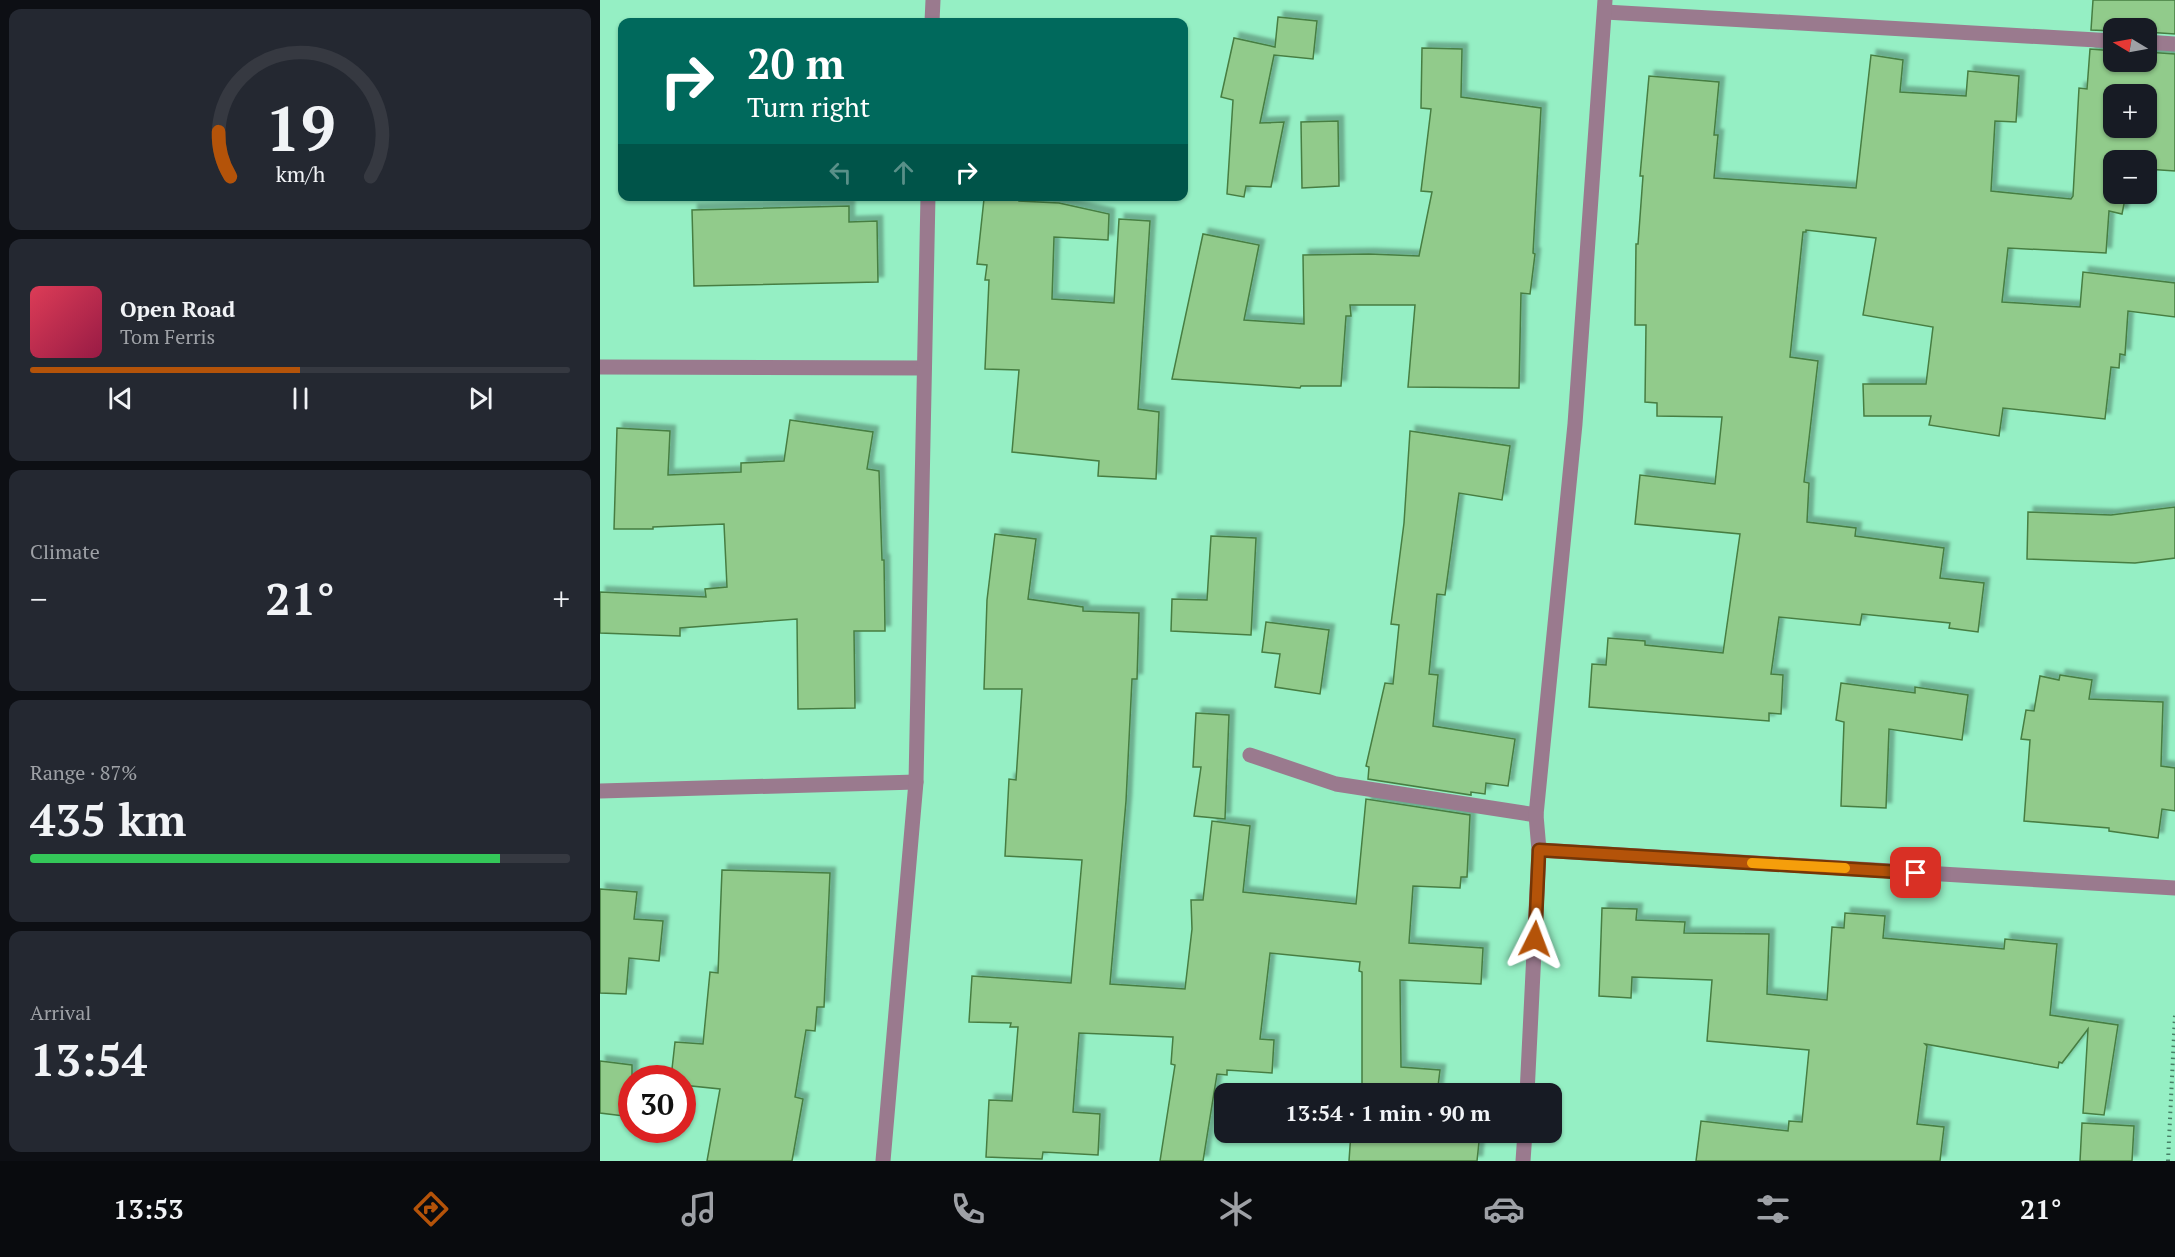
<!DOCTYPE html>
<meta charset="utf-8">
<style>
body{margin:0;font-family:"PT Serif",serif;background:#242831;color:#f1f3f6;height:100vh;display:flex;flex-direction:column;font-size:22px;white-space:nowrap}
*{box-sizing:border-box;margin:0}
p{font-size:20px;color:#9ea1a6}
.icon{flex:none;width:33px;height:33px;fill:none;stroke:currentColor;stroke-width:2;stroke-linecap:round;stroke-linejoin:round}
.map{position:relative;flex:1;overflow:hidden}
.details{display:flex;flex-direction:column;gap:9px;padding:9px;background:#0d0f14;width:600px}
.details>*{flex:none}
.guide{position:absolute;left:18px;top:18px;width:570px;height:183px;border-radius:12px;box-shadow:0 2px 4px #0004;background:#00695c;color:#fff;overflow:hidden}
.needle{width:39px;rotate:280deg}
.fabs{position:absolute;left:1503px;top:18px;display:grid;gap:12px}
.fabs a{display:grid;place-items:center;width:54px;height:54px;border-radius:12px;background:#171b24;box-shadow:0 2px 4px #0004;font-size:30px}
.speed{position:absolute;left:18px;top:1065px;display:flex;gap:12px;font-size:30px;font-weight:700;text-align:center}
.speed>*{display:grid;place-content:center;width:78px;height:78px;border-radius:50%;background:#171b24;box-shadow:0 2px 4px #0004;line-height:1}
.speed .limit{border:9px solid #d22;background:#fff;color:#111}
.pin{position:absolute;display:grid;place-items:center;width:51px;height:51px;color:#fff;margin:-26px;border-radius:12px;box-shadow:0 3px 9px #0006}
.me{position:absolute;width:66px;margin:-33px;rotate:3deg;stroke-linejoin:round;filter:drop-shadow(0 0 4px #0008)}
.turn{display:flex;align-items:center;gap:21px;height:126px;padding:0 30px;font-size:27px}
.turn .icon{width:78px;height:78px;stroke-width:2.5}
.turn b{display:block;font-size:42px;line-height:51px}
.lanes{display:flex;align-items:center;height:57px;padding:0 30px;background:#0003;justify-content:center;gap:30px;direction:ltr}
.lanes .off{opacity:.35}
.big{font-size:45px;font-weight:700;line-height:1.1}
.details .widget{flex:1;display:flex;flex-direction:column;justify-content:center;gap:9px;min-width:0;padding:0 21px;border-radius:12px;background:#242831}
.details .dial{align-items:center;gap:0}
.dial svg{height:156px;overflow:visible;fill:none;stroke:#363941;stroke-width:7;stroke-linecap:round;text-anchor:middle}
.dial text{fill:#f1f3f6;stroke:none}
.song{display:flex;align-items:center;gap:18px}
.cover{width:72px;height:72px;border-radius:9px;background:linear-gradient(135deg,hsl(350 70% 55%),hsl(340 70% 35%))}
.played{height:6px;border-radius:3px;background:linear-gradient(90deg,#b45309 50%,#363941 50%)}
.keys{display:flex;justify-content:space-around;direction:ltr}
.heat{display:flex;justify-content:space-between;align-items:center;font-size:33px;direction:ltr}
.charge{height:9px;border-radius:4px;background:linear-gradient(90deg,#34c759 87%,#363941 0)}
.trip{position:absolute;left:614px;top:1083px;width:348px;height:60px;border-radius:12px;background:#171b24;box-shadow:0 2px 4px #0004;font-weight:700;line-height:60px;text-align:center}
.tabs{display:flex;height:96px;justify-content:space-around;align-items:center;background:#090b0e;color:#9ea1a6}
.tabs .icon{width:42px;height:42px}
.tabs .selected{color:#b45309}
.tabs b{font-size:27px;color:#f1f3f6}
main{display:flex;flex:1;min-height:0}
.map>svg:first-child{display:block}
.building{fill:#91cb8b;stroke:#477e42;stroke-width:1.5;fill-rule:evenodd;filter:url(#shadow)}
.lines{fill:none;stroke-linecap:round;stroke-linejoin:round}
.path{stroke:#478066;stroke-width:4;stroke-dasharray:1.5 4.5;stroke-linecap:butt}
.minor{stroke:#9a7a8e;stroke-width:15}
.route-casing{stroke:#753606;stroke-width:15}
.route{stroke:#b45309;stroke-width:10}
.slow{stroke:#f59e0b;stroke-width:10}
</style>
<main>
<section class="details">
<div class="widget dial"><svg viewBox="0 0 100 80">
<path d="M14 69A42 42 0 1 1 86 69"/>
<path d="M14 69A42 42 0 0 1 8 46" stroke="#b45309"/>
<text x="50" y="56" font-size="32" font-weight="700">19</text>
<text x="50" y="72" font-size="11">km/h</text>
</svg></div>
<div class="widget">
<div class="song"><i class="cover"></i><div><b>Open Road</b><p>Tom Ferris</p></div></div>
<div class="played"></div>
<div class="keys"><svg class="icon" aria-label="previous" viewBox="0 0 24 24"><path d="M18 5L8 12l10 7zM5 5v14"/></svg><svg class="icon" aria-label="pause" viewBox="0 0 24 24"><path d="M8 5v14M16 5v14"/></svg><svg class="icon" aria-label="next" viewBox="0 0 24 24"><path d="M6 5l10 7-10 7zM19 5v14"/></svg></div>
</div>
<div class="widget"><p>Climate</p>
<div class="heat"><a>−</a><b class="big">21°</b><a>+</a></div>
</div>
<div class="widget"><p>Range · 87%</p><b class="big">435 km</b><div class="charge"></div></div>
<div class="widget"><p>Arrival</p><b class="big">13:54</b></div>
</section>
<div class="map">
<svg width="1575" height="1161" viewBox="0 0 1575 1161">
<defs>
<filter id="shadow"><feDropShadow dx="5.5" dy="-5.5" stdDeviation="1.5" flood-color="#0004"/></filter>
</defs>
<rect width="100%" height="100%" fill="#95efc4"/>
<g class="building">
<polygon points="1493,0 1575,0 1575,34 1546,32 1546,28 1514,28 1514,31 1491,30"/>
<polygon points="678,17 717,21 713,59 674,55 660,123 684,122 671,187 646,186 644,197 627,194 633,100 621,97 634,38 675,47"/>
<polygon points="822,48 862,49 861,97 941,108 933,253 935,254 930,294 921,293 919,388 808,387 815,305 750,305 751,316 746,316 741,386 701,386 700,388 572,379 603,234 659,245 644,320 704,324 703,255 769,254 819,256 832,192 821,191 831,109 821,108"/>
<path d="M1490 49 1514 51V62H1546V52L1575 54V171L1546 169V160H1514V194H1526L1522 214 1509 211 1506 253 1408 248 1402 302 1480 307 1483 272 1575 283V317L1528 311 1525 355 1520 354 1519 368 1511 367 1505 419 1403 408 1399 436 1329 425 1331 416H1264L1263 384H1326L1333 327 1263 315 1276 238 1206 230V232H1203L1190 357 1218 361 1204 482 1209 483 1207 522 1256 528 1255 536 1344 548 1340 578 1384 583 1378 632 1349 628 1350 623 1262 614 1260 625 1179 617 1171 674 1183 675 1181 714 1169 713V721L989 707 992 664 1006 665 1008 638 1045 641V645L1123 653 1140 534 1035 524 1040 475 1115 484 1122 417 1057 416V403L1045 402 1046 325H1035L1036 244H1038L1043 176H1040L1049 76 1119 82 1114 135H1118L1114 178 1256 188 1271 55 1303 60 1300 92 1366 96 1368 71 1419 76 1416 122 1395 121 1391 191 1471 199 1473 196 1479 88 1487 89ZM1514 94H1546V128H1514Z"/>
<polygon points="738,121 739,186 702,188 701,122"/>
<polygon points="388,196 419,196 419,201 459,203 509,214 508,240 454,237 452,299 514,303 519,219 550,221 538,409 559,412 556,479 498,476 499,461 412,452 419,370 385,369 389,280 385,280 387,265 377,264 384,199 388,199"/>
<polygon points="249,206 249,222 277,221 278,282 94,286 92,210"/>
<polygon points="190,420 273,432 267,469 279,471 282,560 284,560 285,631 254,631 255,708 198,709 197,619 80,628 80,636 0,633 0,592 106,597 105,589 127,587 124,524 53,527 53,529 14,529 17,428 70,431 68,475 141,472 141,463 184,461"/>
<polygon points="810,431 910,446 902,500 859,493 845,595 837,594 829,674 838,675 833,726 915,739 908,786 886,783 885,794 871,792 871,795 768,779 769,767 766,766 785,683 793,684 799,625 791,624 804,523"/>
<polygon points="1575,507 1575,558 1535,563 1427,559 1428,512 1511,515"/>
<polygon points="395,534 436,539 428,599 483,607 483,611 539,613 537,679 532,679 526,801 510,984 585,989 592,929 591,900 603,900 612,821 650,826 643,892 756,904 766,799 870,815 867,877 861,877 860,888 813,886 809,943 883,948 881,984 800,980 801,1067 840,1070 837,1094 754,1094 762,1093 762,972 759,971 760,962 670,953 660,1039 674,1040 672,1073 627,1070 627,1075 617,1074 603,1161 560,1161 575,1065 571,1064 573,1037 479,1033 473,1112 500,1114 498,1155 443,1152 442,1159 386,1157 389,1100 412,1101 418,1027 410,1027 411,1023 369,1022 372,976 471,983 482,860 405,856 409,779 416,780 422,689 384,689 387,600"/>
<polygon points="611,536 656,538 651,635 571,631 572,599 607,600"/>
<polygon points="666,622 729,630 720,694 675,687 680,654 662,652"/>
<polygon points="1460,675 1492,680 1489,699 1563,702 1561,766 1575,768 1575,811 1562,809 1558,838 1509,831 1509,828 1424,821 1430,740 1421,739 1426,710 1434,711 1440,676 1459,680"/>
<polygon points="1241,683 1315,693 1315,687 1368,695 1362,740 1289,729 1286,808 1241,806 1244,722 1236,720"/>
<polygon points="596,713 629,715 625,819 594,816 601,767 593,767"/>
<polygon points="122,870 230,873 224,1007 217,1007 215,1031 206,1030 195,1097 203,1099 192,1161 107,1161 120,1089 82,1085 82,1078 71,1078 75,1042 103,1044 110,972 118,973"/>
<polygon points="0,889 37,892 34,919 63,921 59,961 29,958 26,994 0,993"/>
<polygon points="1002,908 1037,909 1036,920 1085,922 1084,933 1169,934 1167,994 1227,1000 1232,927 1244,928 1245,913 1285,916 1283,938 1404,949 1405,939 1457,944 1450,1015 1518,1025 1504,1115 1483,1113 1488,1029 1462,1063 1459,1062 1458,1068 1325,1044 1327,1046 1317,1124 1344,1127 1340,1161 1096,1161 1101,1121 1188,1131 1189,1121 1202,1122 1209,1050 1107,1041 1112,980 1032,977 1031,998 999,996"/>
<polygon points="0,1061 32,1065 32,1117 0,1113"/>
<polygon points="1482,1123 1534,1126 1532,1161 1480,1161"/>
<polygon points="751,1132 880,1132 877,1161 749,1161"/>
</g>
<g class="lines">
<polyline class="path" points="1568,1161 1575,1015"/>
<g class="minor">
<polyline points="1005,12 1514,41"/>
<polyline points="332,22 333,0"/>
<polyline points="1546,42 1575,44"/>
<polyline points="0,367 324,368"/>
<polyline points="650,755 736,784 936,815"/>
<polyline points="0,791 316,782"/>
<polyline points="939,850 1575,888"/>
<polyline points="927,1094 939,850 936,815 975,424 1005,0"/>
<polyline points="283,1161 316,782 328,196"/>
<polyline points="923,1161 925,1132"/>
</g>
</g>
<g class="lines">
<defs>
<polyline id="route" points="935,939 939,850 1316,873"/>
</defs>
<use href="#route" class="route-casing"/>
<use href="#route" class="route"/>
<polyline class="slow" points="1152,863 1245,868"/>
</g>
</svg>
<div class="fabs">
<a><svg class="needle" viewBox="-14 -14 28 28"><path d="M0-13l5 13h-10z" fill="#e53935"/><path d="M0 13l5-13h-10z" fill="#9ea1a6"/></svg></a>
<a>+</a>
<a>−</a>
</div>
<div class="speed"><div class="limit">30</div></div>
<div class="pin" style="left:1316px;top:873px;background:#d93025"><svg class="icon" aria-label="arrive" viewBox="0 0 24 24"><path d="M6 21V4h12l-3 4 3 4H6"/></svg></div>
<svg class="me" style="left:935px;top:939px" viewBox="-20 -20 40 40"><path d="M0-17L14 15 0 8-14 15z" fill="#b45309" stroke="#fff" stroke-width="4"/></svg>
<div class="trip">13:54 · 1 min · 90 m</div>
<div class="guide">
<div class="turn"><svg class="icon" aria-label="right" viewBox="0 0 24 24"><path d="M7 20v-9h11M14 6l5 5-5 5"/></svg><div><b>20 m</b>Turn right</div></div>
<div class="lanes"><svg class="icon off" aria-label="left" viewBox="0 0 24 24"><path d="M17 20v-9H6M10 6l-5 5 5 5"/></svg><svg class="icon off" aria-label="ahead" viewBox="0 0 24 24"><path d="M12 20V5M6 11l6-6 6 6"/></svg><svg class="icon" aria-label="right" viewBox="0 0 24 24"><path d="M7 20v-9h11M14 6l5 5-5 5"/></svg></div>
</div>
</div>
</main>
<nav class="tabs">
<b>13:53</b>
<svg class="icon selected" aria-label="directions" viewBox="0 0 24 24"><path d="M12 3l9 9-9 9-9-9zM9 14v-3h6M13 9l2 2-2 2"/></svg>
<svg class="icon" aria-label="music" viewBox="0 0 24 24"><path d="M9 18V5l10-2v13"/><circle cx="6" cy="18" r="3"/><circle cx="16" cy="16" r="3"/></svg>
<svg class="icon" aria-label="phone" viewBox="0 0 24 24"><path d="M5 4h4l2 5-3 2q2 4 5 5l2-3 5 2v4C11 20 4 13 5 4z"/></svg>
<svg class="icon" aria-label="climate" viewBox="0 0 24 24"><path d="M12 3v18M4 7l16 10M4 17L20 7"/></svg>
<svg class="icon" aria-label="car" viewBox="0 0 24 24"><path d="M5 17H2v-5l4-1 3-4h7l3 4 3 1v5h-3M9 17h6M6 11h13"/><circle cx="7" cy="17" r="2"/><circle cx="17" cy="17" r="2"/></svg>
<svg class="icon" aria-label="filters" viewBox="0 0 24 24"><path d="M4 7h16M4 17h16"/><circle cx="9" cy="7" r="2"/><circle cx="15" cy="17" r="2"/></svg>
<b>21°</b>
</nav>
